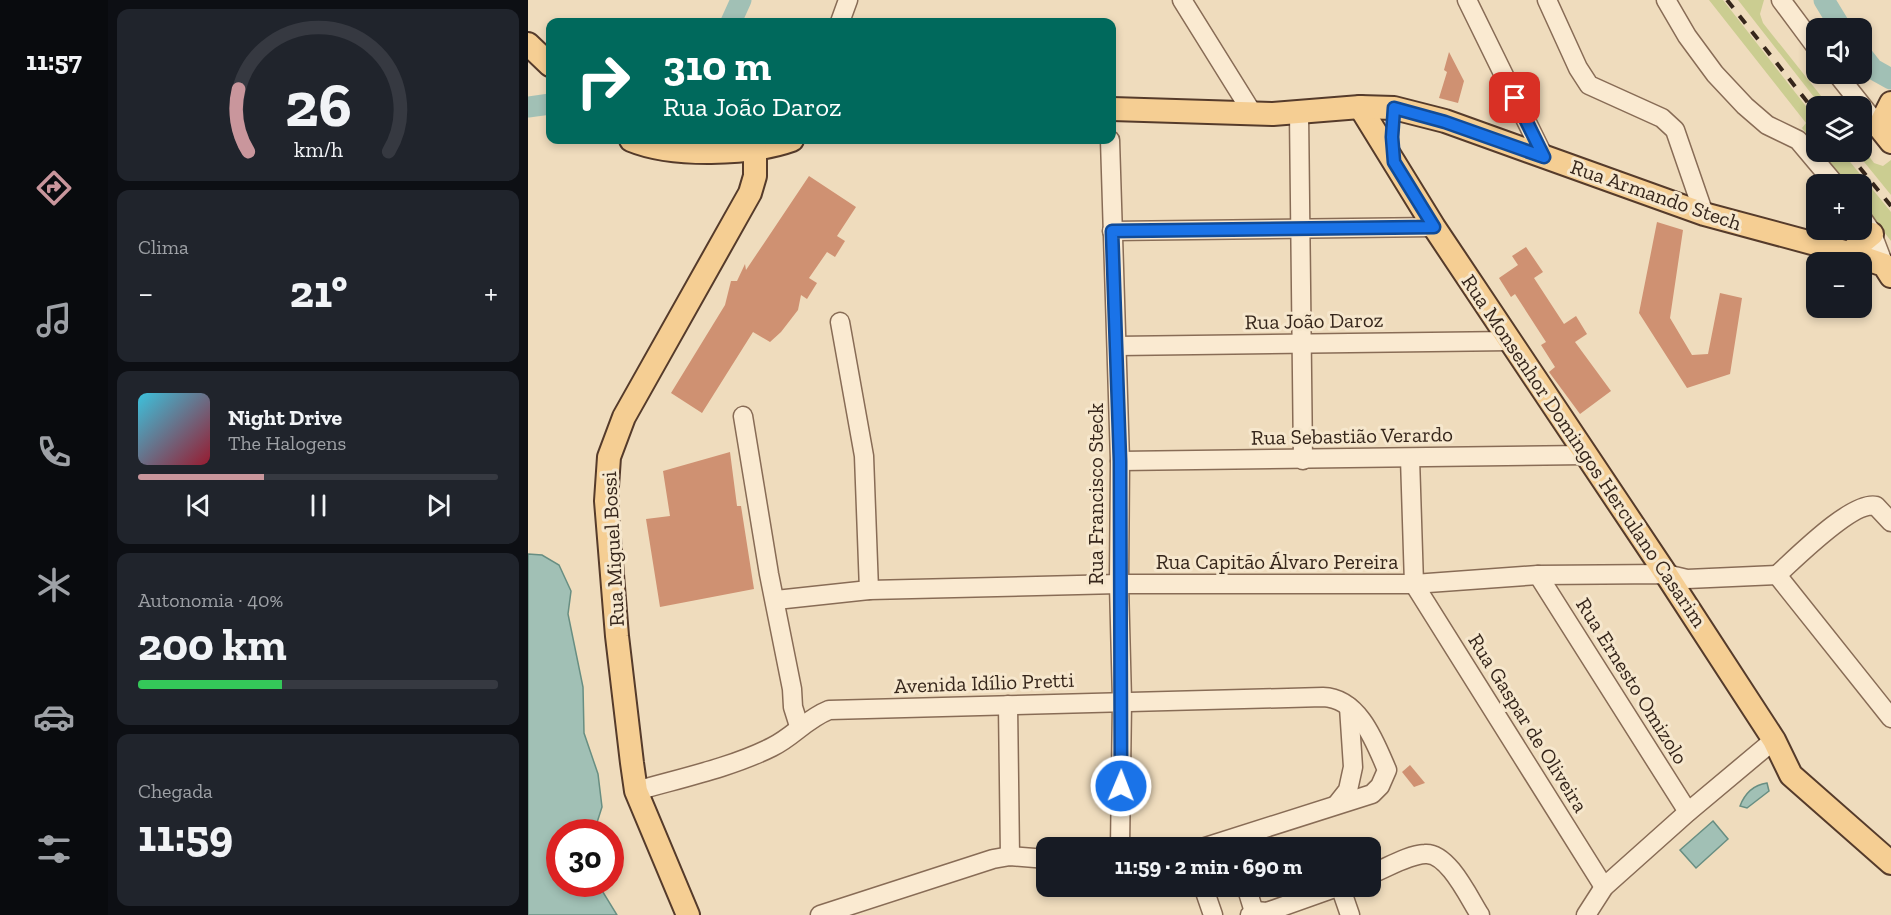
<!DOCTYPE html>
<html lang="pt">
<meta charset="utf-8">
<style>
body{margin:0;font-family:"Zilla Slab",serif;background:#20242c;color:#f1f3f6;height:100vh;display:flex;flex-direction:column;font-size:22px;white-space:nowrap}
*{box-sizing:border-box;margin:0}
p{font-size:20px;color:#9ea1a6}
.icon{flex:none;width:33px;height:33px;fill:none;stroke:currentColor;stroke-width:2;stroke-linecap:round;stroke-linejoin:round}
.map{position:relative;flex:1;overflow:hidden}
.sheet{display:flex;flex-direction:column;gap:9px;padding:9px;background:#0d0f14;width:420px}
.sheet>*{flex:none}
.top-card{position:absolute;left:18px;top:18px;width:570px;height:126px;border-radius:12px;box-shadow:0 3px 9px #0003;background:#00695c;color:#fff;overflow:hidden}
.tools{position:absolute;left:1278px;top:18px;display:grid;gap:12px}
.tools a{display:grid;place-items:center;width:66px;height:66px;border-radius:12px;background:#171b24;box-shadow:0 3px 9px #0003;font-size:30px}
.speed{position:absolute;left:18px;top:819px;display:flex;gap:12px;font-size:30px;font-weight:700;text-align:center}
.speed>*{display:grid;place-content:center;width:78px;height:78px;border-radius:50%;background:#171b24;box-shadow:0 3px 9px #0003;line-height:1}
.speed .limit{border:9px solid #d22;background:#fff;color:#111}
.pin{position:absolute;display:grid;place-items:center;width:51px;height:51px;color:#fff;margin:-26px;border-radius:12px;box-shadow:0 3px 9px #0006}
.me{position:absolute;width:66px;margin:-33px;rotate:1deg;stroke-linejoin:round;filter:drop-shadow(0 0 4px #0008)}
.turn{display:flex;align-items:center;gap:21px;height:126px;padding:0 18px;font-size:27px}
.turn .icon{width:78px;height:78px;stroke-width:2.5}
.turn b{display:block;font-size:42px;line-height:51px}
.big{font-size:45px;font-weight:700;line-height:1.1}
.sheet .card{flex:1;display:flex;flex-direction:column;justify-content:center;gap:9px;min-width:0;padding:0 21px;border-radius:12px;background:#20242c}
.sheet .dial{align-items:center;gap:0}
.dial svg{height:156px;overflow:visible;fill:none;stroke:#363941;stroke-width:7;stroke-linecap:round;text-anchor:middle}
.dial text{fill:#f1f3f6;stroke:none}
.song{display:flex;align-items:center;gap:18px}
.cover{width:72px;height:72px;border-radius:9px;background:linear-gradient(135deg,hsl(190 70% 55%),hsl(350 70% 35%))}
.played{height:6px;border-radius:3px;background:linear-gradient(90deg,#c9969c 35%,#363941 35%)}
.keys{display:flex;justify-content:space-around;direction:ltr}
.heat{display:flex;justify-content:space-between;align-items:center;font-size:33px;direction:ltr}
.charge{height:9px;border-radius:4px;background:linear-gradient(90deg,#34c759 40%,#363941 0)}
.trip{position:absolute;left:508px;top:837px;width:345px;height:60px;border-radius:12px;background:#171b24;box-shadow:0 3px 9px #0003;font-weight:700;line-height:60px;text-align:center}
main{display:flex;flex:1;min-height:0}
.dock{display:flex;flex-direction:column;width:108px;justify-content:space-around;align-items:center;background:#090b0e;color:#9ea1a6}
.dock .icon{width:42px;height:42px}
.dock .selected{color:#c9969c}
.dock b{font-size:27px;color:#f1f3f6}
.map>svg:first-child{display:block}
.green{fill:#cbcd91}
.water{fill:#a1c0b5;stroke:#688e82;stroke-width:1.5}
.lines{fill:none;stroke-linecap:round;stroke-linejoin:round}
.river{stroke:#a1c0b5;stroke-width:21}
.building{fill:#cf9172}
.minor-casing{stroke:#886c56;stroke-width:21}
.major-casing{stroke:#553b2b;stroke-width:26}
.minor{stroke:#faead1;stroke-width:18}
.major{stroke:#f5ce93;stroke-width:22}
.rail{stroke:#36261b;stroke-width:4;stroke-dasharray:10 10;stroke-linecap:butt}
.route-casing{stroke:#114b97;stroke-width:15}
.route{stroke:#1a73e8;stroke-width:10}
.labels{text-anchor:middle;stroke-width:6;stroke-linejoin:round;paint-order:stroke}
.street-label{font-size:21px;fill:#36261b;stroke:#f6e7cd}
</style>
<main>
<nav class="dock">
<b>11:57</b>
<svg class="icon selected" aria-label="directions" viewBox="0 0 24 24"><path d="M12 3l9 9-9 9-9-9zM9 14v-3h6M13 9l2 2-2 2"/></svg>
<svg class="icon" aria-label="music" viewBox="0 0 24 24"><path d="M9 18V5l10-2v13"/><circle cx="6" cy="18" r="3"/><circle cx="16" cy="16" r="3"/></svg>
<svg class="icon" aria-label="phone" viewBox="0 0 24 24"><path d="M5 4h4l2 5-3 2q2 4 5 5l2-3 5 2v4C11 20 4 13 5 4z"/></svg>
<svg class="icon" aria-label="climate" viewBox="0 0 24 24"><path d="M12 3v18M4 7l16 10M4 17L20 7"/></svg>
<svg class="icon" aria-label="car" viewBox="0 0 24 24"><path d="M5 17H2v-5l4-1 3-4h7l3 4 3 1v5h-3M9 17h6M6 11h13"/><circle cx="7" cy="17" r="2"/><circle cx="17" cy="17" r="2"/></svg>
<svg class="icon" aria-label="filters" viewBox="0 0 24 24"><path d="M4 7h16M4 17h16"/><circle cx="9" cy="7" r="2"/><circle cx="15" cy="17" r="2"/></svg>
</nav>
<section class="sheet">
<div class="card dial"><svg viewBox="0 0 100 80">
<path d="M14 69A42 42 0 1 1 86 69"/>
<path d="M14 69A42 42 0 0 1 9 37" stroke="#c9969c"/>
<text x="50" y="56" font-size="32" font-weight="700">26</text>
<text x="50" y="72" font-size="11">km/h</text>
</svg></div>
<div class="card"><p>Clima</p>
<div class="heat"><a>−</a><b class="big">21°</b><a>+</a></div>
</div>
<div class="card">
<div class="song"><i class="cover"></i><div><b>Night Drive</b><p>The Halogens</p></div></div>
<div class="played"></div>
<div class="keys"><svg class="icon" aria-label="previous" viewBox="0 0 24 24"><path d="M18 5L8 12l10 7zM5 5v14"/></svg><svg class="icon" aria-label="pause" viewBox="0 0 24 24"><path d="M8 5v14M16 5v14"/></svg><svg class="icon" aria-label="next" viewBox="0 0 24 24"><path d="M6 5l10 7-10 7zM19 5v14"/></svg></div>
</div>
<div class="card"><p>Autonomia · 40%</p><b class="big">200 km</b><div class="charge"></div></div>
<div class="card"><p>Chegada</p><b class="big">11:59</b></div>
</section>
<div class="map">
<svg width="1363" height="915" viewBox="0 0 1363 915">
<rect width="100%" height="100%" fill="#efdcbd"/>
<g class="green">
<polygon points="1181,0 1195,0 1288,119 1288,146 1274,128 1278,123"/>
<polygon points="1210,0 1236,0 1232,14 1235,23 1301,106 1293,106"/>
<polygon points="1334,147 1346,163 1355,166 1363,160 1363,195 1328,152 1334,152"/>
<polygon points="1293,152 1314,152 1363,212 1363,241 1334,203 1334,184 1319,184"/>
</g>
<g class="water">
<polygon points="0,554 14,555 31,565 43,591 40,614 55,687 56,733 70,774 74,807 66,832 32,832 32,884 70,884 89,915 0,915"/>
<path d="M1239 783 1241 791 1219 808 1212 806C1217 793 1225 785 1239 783Z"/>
<polygon points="1185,821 1200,839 1168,868 1152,850"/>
</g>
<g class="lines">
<g class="river">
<polyline points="1296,0 1313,28"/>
<polyline points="203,22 213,0"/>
<polyline points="1334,55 1345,69 1363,79"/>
<polyline points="0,107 22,104"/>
</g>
</g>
<g class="building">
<polygon points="921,52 936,81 930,103 911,98 919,72 916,70"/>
<polygon points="281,176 328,207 309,236 317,241 307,257 299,252 281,278 289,283 279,299 273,295 270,310 253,332 242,342 225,332 174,413 143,393 197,305 203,281 209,281 217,264 218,270"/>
<polygon points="1129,222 1155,230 1142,318 1164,355 1180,354 1192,293 1214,298 1202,374 1159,388 1111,313"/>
<polygon points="998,247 1015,272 1006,278 1036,324 1048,316 1059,334 1047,342 1083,391 1052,414 1021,372 1027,367 1013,345 1018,342 987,294 983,297 971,278 990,265 984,256"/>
<polygon points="202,452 209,506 213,506 226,589 132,607 118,519 142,516 135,471"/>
<polygon points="882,765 897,783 886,787 874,772"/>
</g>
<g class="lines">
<defs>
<g id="minor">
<polyline points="654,0 725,114"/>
<polyline points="939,0 1016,157"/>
<polyline points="1019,0 1050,68 1061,85 1134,118 1147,130 1176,214"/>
<polyline points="1138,0 1159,36 1187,74 1217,106 1239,125 1270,140 1307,184"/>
<polyline points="1253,0 1288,47"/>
<polyline points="312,22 320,0"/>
<polyline points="1309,74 1351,127"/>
<polyline points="771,113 775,460"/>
<polyline points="582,140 592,461 591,584 594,701 592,848"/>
<polyline points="1334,218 1343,231 1356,265"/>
<polyline points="584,231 906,227"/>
<polyline points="312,322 336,456 341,590"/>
<polyline points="589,346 983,341"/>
<polyline points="215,416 241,574 264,689 265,707 271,726"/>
<polyline points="882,458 886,584 1076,887"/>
<polyline points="592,461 1058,455"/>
<polyline points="1010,575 1160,812"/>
<polyline points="1249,575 1363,718"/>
<path d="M1249 575C1268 558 1325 500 1348 506L1363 522"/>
<polyline points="248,600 341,590 591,584 886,584 1010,575 1138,574 1159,579 1249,575"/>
<polyline points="480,705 482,856"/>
<path d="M108 791C153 778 202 768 244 747 265 737 278 719 301 710L795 697C831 698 847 742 859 770L852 786 844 794 674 848"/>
<polyline points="809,804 820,790 825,767 821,707"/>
<path d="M843 874C859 868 879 855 897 854 920 852 941 898 952 915"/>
<polyline points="675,886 685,915"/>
<polyline points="718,886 727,915"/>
<polyline points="812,886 822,915"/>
<polyline points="292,915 465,859 482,856 519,859"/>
<polyline points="722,915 727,911 739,912 812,886"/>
<polyline points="1058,915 1076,887 1160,812 1246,740"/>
</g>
<g id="major">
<polyline points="0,44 22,65"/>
<polyline points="1363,103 1351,127 1363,142"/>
<polyline points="832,107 906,227 1138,574 1246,740 1263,775 1363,863"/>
<polyline points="584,109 745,114 832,107 866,108 917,121 1176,214 1321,253 1356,265 1363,276"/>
<path d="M103 140C144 157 222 155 264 140"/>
<polyline points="1321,253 1344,234"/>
<polyline points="160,915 108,791 104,763 89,636 78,501 81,457 96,417 222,193 227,176 227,148"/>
</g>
</defs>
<use href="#minor" class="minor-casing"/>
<use href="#major" class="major-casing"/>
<use href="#minor" class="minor"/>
<use href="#major" class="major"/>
<g class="rail">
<polyline points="1199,0 1288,113"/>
<polyline points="1319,152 1363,206"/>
</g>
</g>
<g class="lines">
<defs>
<polyline id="route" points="593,786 592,461 584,231 906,227 866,162 864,137 866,108 917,122 1016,157 987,98"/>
</defs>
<use href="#route" class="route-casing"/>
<use href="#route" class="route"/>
</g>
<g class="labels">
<g class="street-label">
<text transform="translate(1128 195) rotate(19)" y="7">Rua Armando Stech</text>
<text transform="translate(786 321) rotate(-1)" y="7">Rua João Daroz</text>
<text transform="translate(824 436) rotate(-1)" y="7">Rua Sebastião Verardo</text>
<text transform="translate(1056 451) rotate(56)" y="7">Rua Monsenhor Domingos Herculano Casarim</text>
<text transform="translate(568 494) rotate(-90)" y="7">Rua Francisco Steck</text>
<text transform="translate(85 549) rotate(-93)" y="7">Rua Miguel Bossi</text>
<text x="749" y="569">Rua Capitão Álvaro Pereira</text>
<text transform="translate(1104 681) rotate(58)" y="7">Rua Ernesto Omizolo</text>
<text transform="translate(456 683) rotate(-2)" y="7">Avenida Idílio Pretti</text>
<text transform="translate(1000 723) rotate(58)" y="7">Rua Gaspar de Oliveira</text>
</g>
</g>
</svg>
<div class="tools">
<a><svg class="icon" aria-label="sound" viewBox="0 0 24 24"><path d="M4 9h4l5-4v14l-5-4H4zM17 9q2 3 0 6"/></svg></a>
<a><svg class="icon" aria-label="layers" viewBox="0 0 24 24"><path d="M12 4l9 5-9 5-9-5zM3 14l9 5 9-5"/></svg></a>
<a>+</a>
<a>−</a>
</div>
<div class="speed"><div class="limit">30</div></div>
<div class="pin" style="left:987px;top:98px;background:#d93025"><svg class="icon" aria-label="arrive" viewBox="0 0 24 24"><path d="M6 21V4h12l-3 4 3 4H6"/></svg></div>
<svg class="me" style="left:593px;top:786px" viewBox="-20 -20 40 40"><circle r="17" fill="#1a73e8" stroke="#fff" stroke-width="3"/><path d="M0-11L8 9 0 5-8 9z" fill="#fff"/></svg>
<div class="trip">11:59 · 2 min · 690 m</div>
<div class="top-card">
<div class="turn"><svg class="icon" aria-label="right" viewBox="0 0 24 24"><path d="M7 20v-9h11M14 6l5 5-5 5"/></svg><div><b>310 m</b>Rua João Daroz</div></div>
</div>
</div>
</main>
